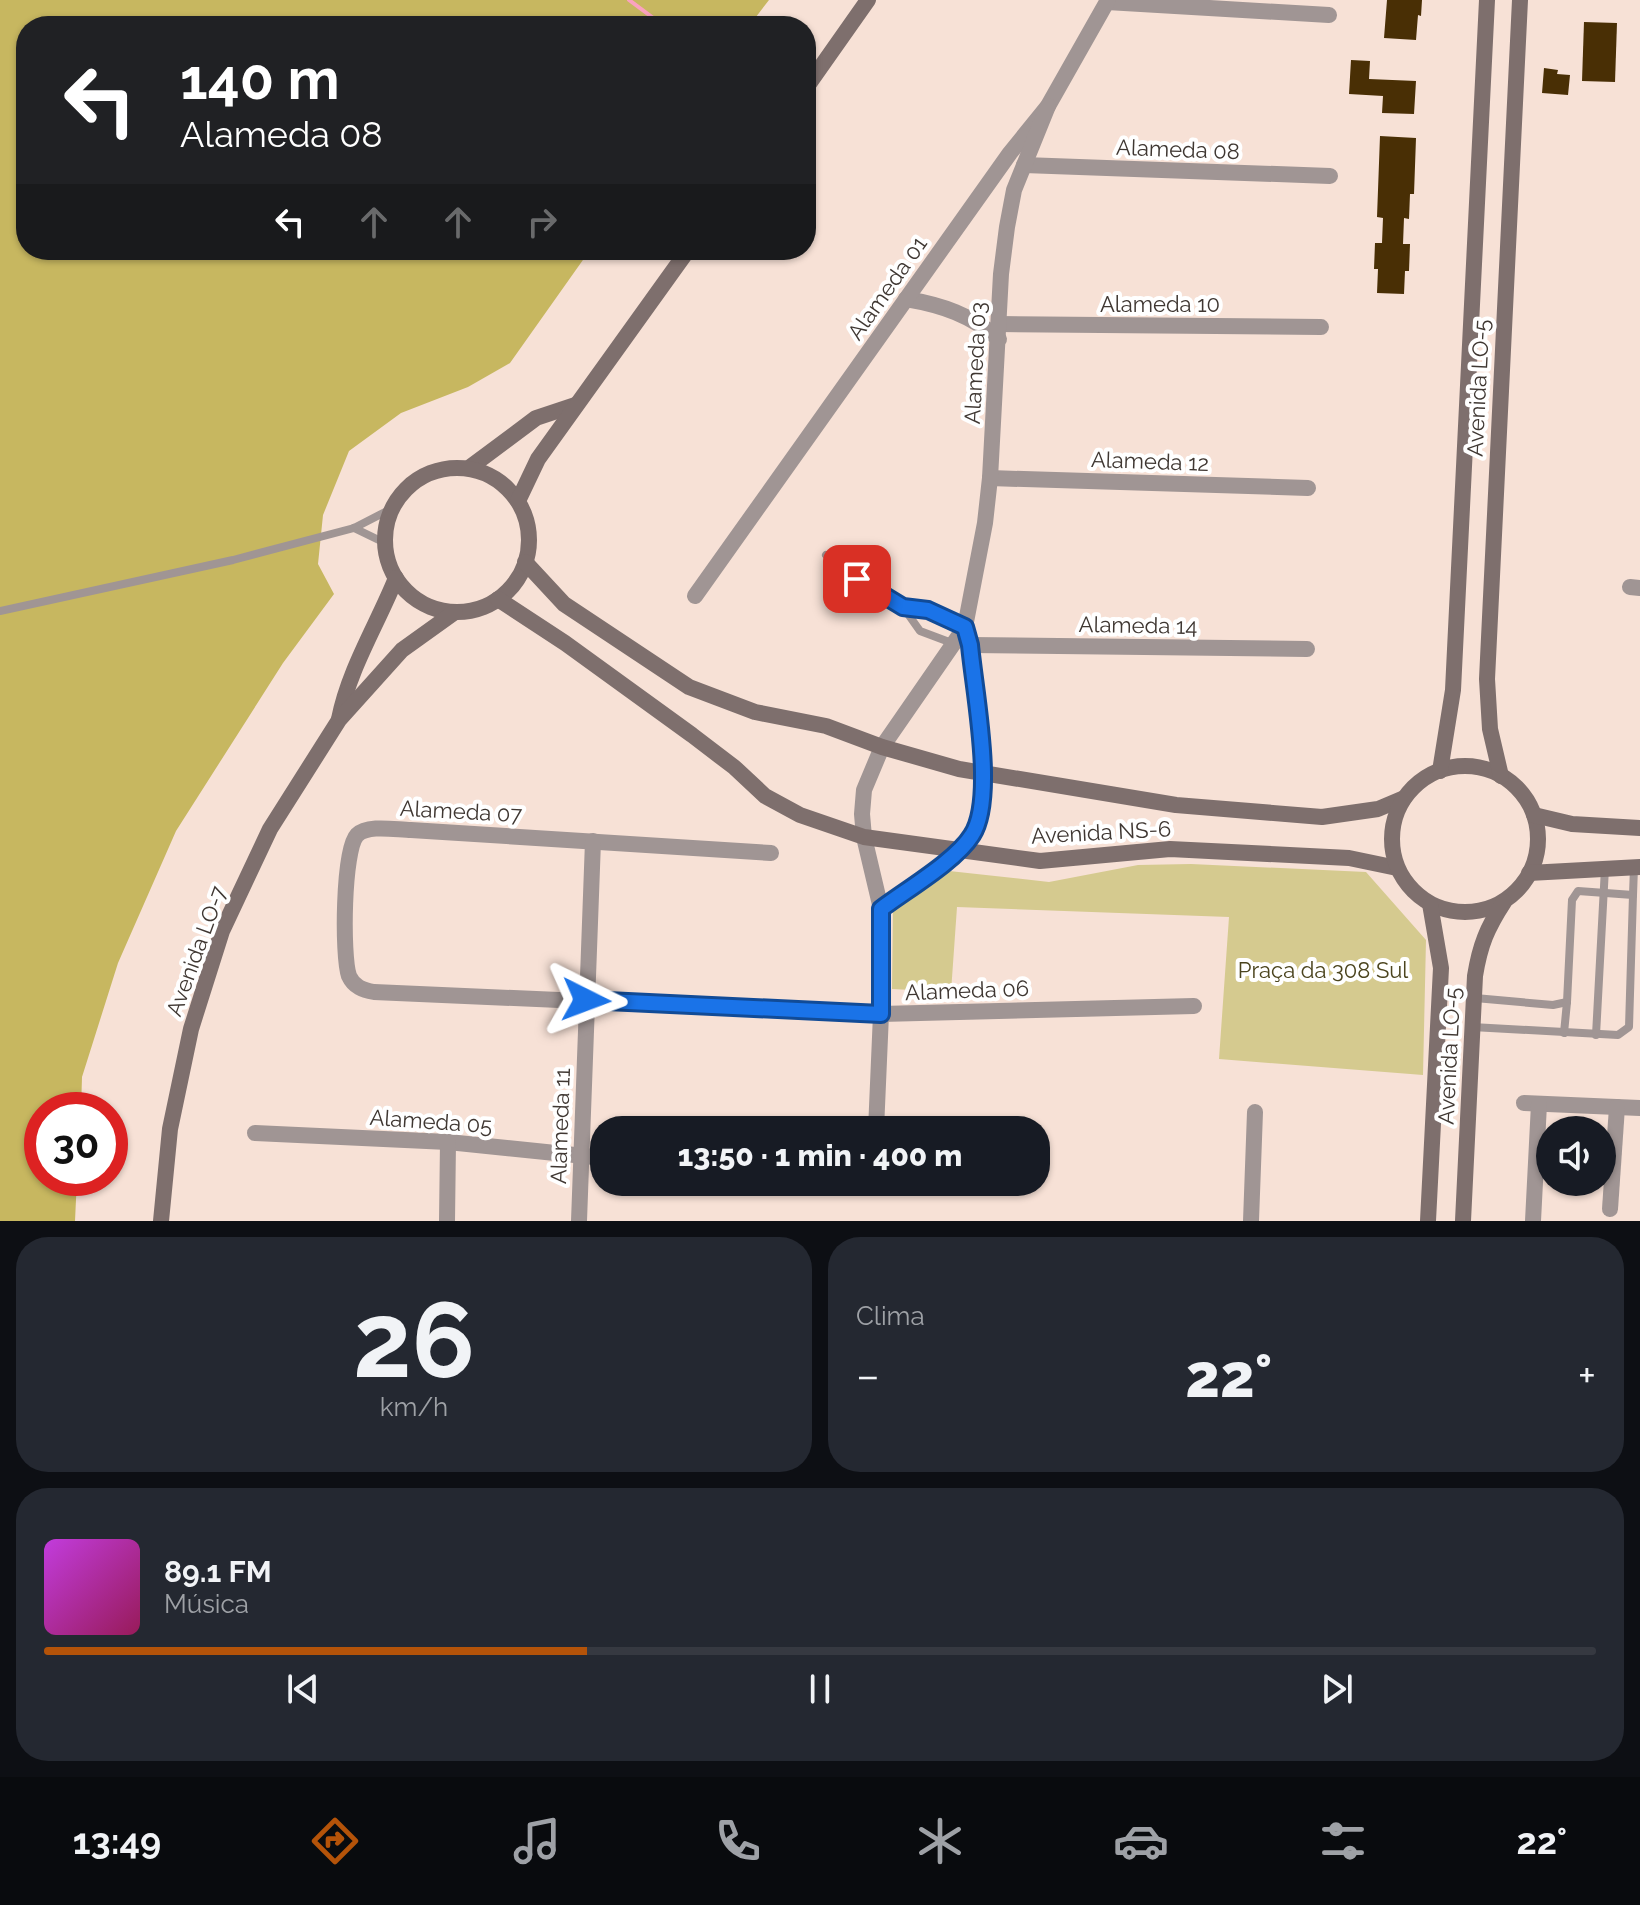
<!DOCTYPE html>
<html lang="pt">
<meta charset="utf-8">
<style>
body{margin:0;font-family:Raleway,sans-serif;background:#242831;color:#f1f3f6;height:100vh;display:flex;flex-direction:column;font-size:30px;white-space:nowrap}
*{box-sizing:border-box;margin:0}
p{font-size:26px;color:#9ea1a6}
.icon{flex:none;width:44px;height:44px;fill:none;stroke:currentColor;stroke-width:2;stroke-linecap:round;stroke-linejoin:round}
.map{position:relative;height:1221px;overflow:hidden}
.panel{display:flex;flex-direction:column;gap:16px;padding:16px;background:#0d0f14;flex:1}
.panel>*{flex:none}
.top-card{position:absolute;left:16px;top:16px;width:800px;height:244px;border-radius:32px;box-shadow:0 2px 6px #0004;background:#202124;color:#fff;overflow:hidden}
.controls{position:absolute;left:1536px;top:1116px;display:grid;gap:16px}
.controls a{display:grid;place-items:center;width:80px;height:80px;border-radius:50%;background:#171b24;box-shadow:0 2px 6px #0004;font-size:40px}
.speed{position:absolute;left:24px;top:1092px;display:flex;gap:16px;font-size:40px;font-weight:700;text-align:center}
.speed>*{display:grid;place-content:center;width:104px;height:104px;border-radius:50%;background:#171b24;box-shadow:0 2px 6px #0004;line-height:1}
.speed .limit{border:12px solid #d22;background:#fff;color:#111}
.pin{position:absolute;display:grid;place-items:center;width:68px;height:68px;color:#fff;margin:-34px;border-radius:16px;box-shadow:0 4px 12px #0006}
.me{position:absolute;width:88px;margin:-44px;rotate:93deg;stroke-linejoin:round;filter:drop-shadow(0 0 6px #0008)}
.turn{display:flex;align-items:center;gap:28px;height:168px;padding:0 32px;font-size:36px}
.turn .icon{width:104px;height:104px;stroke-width:2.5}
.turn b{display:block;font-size:56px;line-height:68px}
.lanes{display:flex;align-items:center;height:76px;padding:0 32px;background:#0003;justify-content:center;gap:40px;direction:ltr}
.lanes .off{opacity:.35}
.big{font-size:60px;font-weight:800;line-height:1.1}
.panel .card{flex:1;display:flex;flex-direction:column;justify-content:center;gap:12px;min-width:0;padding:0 28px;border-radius:32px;background:#242831}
.panel .dial{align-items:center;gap:0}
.dial b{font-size:104px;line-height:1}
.song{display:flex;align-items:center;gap:24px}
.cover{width:96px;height:96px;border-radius:12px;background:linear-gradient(135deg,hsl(290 70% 55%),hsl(330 70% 35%))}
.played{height:8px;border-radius:4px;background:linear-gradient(90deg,#b45309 35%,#363941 35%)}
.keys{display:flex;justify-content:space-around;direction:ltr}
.heat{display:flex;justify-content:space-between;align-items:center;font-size:44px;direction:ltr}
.panel .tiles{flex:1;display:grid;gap:16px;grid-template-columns:1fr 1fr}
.card:last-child{grid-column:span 2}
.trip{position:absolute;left:590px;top:1116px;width:460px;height:80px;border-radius:32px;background:#171b24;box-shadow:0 2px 6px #0004;font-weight:800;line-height:80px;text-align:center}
.menu{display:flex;height:128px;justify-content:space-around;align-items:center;background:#090b0e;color:#9ea1a6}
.menu .icon{width:56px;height:56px}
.menu .on{color:#b45309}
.menu b{font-size:36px;color:#f1f3f6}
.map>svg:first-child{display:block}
.green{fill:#d5ca8f}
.forest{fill:#c7b760}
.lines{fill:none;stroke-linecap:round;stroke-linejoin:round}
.stream{stroke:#fba2bf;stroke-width:4}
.building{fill:#492f05}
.lane{stroke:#a09594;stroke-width:8}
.street{stroke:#a09594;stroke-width:16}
.secondary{stroke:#7e6f6d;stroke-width:16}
.route-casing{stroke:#114b97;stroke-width:20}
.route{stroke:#1a73e8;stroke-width:14}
.labels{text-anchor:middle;stroke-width:8;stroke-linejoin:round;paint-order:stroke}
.street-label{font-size:22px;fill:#3f3732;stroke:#fff}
.park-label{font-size:22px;fill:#4b441e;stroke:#fff}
</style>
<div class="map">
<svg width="1640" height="1221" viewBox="0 0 1640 1221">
<rect width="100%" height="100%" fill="#f7e1d6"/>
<polygon class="green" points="1191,864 1366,872 1426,940 1423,1075 1219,1059 1229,917 957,907 951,992 892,989 893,903 940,870 1049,882 1138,865"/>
<polygon class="forest" points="0,0 769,0 749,26 26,26 26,250 590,250 510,363 468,387 401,413 349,451 323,515 318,564 334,594 283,663 176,831 118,963 82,1077 81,1110 42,1110 42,1178 77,1178 75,1221 0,1221"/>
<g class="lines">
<polyline class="stream" points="629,0 664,26"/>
</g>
<g class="building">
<polygon points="1387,0 1422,0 1421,16 1418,15 1416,40 1384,38"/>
<polygon points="1584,22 1617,23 1615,82 1582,81"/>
<polygon points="1351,60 1370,61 1369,79 1416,81 1414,114 1382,113 1383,96 1349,94"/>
<polygon points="1544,68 1558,70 1557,74 1570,75 1568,95 1542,93"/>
<polygon points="1380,136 1416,138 1414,194 1410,194 1409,219 1404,218 1403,244 1410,244 1409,271 1405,271 1404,294 1377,293 1378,269 1374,269 1375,243 1382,243 1383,218 1377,217"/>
</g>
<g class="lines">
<g class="lane">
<polyline points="354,528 385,543"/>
<polyline points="826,555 903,607 920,631 952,643"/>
<polyline points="903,607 928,610 965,627"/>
<polyline points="0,611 233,560 354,528 391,509"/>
<polyline points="1633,895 1634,867"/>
<polyline points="1472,1027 1618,1035 1629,1027 1633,895 1578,891 1572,900 1567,1002 1553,1005 1475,998"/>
<polyline points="1564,1033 1567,1002"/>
<polyline points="1596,1035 1605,868"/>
</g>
<g class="street">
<polyline points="1107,2 1329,15"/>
<polyline points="1024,165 1330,176"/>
<path d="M906 299C942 305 971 315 999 339"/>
<polyline points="999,324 1321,327"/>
<polyline points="990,478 1308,488"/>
<polyline points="1630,587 1640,588"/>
<polyline points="695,596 1010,153 1048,106 1108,0"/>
<polyline points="970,645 1307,649"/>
<path d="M771 853 411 830C397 830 368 824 357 835 343 850 342 956 349 976 354 987 363 990 374 992L881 1014 1194 1006"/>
<path d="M881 909C906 890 956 861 972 835 996 799 974 690 970 645L965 627 985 523 990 478 1001 274 1007 227 1014 190 1048 106"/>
<polyline points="1524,1103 1640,1108"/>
<polyline points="876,1130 881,1014 881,909 864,837 862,814 864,790 882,747 965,627"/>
<polyline points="255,1133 448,1142 604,1158"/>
<polyline points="932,1182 1009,1188"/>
<polyline points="1610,1209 1617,1107"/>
<polyline points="447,1221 448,1142"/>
<polyline points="579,1221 593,841"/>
<polyline points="1251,1221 1255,1112"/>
<polyline points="1533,1221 1539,1104"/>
</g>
<g class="secondary">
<polyline points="806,88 868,0"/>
<polyline points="469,468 536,418 575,405"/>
<circle cx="457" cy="540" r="72"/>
<polyline points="518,501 538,459 688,250"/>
<polyline points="525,562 564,604 689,687 755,712 826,726 882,747 959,769 1176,805 1322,817 1378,809 1404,798"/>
<polyline points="498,599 565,643 692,735 734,767 765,796 800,815 864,837 1040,861 1170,849 1349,858 1397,868"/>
<path d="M339 719C349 669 377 625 396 578"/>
<circle cx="1465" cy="839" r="73"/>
<polyline points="1440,771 1453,690 1487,0"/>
<polyline points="1501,776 1490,729 1487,679 1520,0"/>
<polyline points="1534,815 1572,824 1640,828"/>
<polyline points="1529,873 1640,867"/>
<polyline points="161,1221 170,1129 191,1029 222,931 270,829 339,720 402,650 455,612"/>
<polyline points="1428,1221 1441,968 1430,904"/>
<path d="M1463 1221 1475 976C1480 945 1487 928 1504 902"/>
</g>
</g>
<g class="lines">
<defs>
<path id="route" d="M586 1000 881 1014V909C906 890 956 861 972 835 996 798 974 690 970 645L965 627 928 610 903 607 857 579"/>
</defs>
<use href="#route" class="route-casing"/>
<use href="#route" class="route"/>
</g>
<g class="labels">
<g class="street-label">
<text transform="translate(1178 149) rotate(2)" y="8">Alameda 08</text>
<text transform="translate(887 288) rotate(-55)" y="8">Alameda 01</text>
<text x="1160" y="312">Alameda 10</text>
<text transform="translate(975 363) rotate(-87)" y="8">Alameda 03</text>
<text transform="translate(1478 388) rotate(-87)" y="8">Avenida LO-5</text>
<text transform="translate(1150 461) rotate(2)" y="8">Alameda 12</text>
<text transform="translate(1138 625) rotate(1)" y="8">Alameda 14</text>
<text transform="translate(461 811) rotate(3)" y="8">Alameda 07</text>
<text transform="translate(1101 832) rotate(-3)" y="8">Avenida NS-6</text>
<text transform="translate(196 951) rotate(-70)" y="8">Avenida LO-7</text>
<text transform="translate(967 990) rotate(-2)" y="8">Alameda 06</text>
<text transform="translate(1449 1056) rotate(-87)" y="8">Avenida LO-5</text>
<text transform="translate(431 1121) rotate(4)" y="8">Alameda 05</text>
<text transform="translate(560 1126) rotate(-88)" y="8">Alameda 11</text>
</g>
<g class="park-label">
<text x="1323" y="978">Praça da 308 Sul</text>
</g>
</g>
</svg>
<div class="controls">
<a><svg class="icon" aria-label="sound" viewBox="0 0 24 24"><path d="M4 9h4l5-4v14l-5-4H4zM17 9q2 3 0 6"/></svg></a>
</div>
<div class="speed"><div class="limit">30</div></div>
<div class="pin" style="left:857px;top:579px;background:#d93025"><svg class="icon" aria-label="arrive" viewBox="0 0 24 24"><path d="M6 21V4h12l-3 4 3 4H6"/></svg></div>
<svg class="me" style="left:586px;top:1000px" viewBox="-20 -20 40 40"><path d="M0-17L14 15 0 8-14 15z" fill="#1a73e8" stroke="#fff" stroke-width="4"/></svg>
<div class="trip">13:50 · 1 min · 400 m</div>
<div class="top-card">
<div class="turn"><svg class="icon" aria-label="left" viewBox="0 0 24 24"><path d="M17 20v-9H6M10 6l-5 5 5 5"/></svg><div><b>140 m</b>Alameda 08</div></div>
<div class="lanes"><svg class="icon" aria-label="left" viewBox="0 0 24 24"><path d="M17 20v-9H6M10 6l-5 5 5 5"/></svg><svg class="icon off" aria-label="ahead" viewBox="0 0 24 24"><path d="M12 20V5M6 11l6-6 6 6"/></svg><svg class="icon off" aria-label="ahead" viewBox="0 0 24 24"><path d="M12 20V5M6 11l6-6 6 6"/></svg><svg class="icon off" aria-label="right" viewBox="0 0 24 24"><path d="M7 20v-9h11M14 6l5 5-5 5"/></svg></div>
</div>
</div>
<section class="panel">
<div class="tiles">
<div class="card dial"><b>26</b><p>km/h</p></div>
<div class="card"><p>Clima</p>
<div class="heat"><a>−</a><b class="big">22°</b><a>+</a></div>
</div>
<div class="card">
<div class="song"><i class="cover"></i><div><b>89.1 FM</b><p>Música</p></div></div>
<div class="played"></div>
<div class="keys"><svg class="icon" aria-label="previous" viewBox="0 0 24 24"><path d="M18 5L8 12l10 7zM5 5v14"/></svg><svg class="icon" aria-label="pause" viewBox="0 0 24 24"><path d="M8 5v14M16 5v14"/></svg><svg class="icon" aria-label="next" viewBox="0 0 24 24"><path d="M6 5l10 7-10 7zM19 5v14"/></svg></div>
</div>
</div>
</section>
<nav class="menu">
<b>13:49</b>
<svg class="icon on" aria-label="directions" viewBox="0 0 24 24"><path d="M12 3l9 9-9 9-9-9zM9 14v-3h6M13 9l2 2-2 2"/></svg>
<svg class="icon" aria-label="music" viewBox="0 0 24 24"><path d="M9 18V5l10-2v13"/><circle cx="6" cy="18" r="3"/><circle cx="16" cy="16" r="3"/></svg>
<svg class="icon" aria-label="phone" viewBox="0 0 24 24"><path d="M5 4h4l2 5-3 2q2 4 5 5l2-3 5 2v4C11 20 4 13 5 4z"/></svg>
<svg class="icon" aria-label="climate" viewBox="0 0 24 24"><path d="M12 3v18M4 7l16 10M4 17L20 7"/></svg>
<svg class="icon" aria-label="car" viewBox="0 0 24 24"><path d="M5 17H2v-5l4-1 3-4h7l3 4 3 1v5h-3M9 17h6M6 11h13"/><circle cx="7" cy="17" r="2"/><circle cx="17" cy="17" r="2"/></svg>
<svg class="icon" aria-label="filters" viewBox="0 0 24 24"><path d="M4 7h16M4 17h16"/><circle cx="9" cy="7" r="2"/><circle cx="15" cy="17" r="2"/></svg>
<b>22°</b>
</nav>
